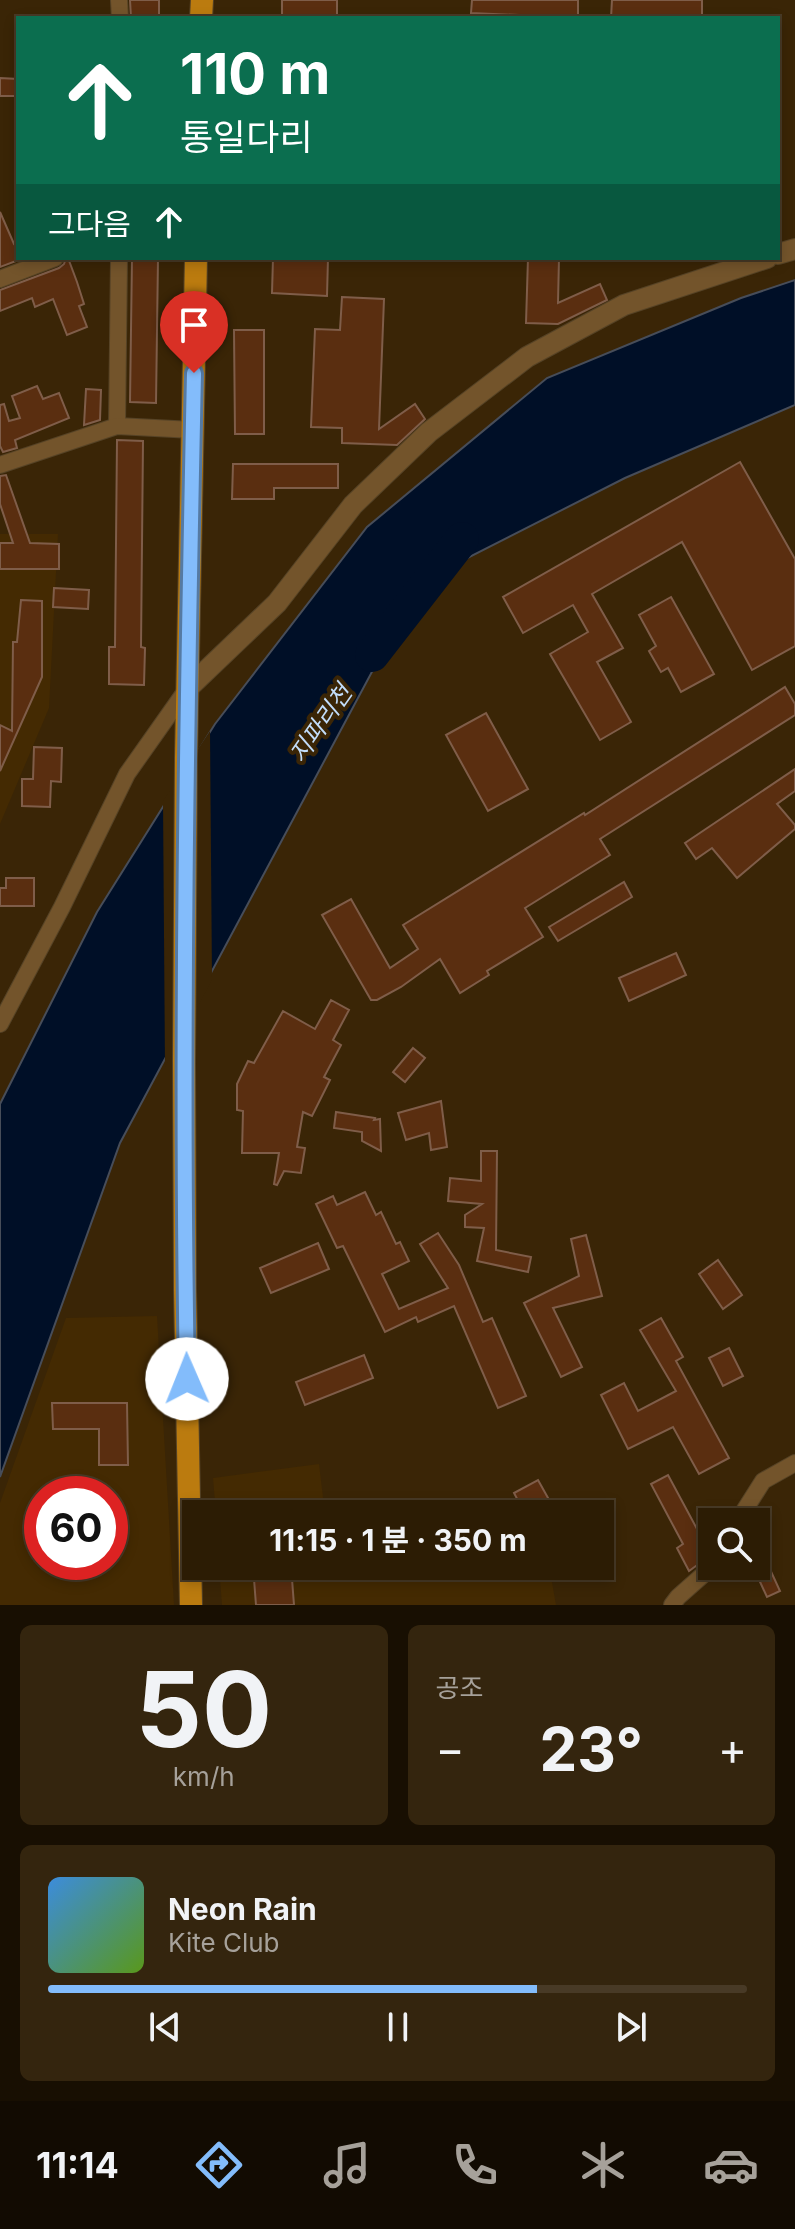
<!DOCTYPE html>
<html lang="ko">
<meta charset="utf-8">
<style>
body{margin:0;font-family:Inter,"Noto Sans KR",sans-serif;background:#34250e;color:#f1f3f6;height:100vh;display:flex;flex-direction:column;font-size:30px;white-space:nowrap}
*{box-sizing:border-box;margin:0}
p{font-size:26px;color:#a6a19a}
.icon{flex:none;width:44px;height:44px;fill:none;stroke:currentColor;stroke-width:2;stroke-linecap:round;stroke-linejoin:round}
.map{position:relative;height:1605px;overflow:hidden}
.side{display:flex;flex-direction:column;gap:20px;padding:20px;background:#180f02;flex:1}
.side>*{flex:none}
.hud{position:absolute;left:16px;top:16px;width:764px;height:244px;border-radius:0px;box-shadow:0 4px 12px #0003,0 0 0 2px #483a26;background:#0b6e4f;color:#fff;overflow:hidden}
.buttons{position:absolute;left:698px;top:1508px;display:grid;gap:16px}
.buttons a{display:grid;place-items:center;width:72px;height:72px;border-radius:0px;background:#2c1c04;box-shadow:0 4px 12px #0003,0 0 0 2px #483a26;font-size:40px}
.speed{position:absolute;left:24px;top:1476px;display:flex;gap:16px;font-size:40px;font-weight:700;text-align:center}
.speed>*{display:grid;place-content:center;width:104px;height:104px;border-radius:50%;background:#2c1c04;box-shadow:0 4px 12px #0003,0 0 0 2px #483a26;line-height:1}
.speed .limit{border:12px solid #d22;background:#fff;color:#111}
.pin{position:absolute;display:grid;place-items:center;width:68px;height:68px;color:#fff;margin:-82px -34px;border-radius:50% 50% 50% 0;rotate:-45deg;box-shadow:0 0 8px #0007}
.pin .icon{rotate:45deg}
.me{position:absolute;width:88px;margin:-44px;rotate:359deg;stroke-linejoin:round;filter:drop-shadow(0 0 6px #0008)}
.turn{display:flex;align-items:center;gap:28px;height:168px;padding:0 32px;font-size:36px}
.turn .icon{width:104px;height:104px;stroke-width:2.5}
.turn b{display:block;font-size:56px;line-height:68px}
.then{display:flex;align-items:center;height:76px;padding:0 32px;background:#0003;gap:16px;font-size:30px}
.big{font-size:60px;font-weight:700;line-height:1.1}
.side .card{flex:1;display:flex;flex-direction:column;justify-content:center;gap:12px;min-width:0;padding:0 28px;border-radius:12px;background:#34250e}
.side .dial{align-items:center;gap:0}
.dial b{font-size:104px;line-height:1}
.song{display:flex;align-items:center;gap:24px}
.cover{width:96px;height:96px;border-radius:12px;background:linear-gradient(135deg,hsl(210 70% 55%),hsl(90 70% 35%))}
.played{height:8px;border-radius:4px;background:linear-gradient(90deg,#83bcfb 70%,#483a26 70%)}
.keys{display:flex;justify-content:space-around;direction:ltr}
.heat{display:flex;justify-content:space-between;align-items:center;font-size:44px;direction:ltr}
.side .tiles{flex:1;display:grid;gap:20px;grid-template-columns:1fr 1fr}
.card:last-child{grid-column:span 2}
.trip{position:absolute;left:182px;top:1500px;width:432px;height:80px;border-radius:0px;background:#2c1c04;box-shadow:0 4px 12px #0003,0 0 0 2px #483a26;font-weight:700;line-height:80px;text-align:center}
.tabs{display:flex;height:128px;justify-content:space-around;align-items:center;background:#120b02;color:#a6a19a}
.tabs .icon{width:56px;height:56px}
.tabs .current{color:#83bcfb}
.tabs b{font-size:36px;color:#f1f3f6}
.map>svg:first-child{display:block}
.built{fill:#442a02;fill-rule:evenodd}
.water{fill:#000f27;stroke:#474d59;stroke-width:2}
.pier{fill:#3a2506}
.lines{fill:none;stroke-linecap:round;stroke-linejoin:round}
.river{stroke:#000f27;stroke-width:34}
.building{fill:#5a2e10;stroke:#7f5d49;stroke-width:2}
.minor-casing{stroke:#564326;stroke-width:18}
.tertiary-casing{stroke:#564326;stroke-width:22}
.primary-casing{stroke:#564326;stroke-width:24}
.minor{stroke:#73542b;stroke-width:16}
.tertiary{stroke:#73542b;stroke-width:20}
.primary{stroke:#bb7b0f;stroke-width:22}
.route-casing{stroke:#557aa3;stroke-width:20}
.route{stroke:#83bcfb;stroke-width:14}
.labels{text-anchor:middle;stroke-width:8;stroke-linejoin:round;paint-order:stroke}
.water-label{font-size:24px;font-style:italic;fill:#c2ddfb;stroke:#3a2506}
</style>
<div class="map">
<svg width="795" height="1605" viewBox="0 0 795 1605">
<rect width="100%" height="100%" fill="#3a2506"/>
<g class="built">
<polygon points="0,534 58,534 49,708 0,824"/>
<path d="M157 1316 174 1605H0V1503L66 1318ZM42 1494H110V1562H42Z"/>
<polygon points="319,1464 325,1514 216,1514 213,1478"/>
<polygon points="219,1566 541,1566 550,1571 556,1605 222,1605"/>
</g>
<polygon class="water" points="795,280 795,405 625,478 420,582 120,1143 0,1477 0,1104 97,912 215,724 367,527 547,378 741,298"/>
<polygon class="pier" points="210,731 212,980 165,1067 163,801"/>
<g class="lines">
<polyline class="river" points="372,655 462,539"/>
</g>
<g class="building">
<polygon points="130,0 159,0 159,18 131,18"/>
<rect x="282" y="0" width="55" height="18"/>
<polygon points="472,0 578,0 578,18 541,18 541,16 471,13"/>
<polygon points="612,0 702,0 702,18 611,18"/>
<polygon points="0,78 18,79 18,96 0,96"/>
<polygon points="0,212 14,244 18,243 18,258 24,258 0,267"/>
<polygon points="66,258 68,258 77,282 84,304 79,306 87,327 67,335 53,299 35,307 32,298 0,311 0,290 59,268 64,264"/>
<polygon points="132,258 158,258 156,403 130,402"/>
<polygon points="273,258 328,258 327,296 272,293"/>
<polygon points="528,258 559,258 558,303 600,284 607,300 558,324 526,323"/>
<polygon points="342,297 384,299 379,429 415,404 425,419 397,445 342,443 342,428 311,427 315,329 340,330"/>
<polygon points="234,330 264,330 264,434 235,434"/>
<polygon points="37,386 43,399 59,393 69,418 15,440 17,448 3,452 0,446 0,405 4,404 9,421 20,418 12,396"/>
<polygon points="86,389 101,390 100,420 84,425"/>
<polygon points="117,440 143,441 141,647 145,648 144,685 109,684 109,647 115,647"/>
<polygon points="740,462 795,559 795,646 752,670 682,542 592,594 623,648 597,662 631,722 600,740 550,654 588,632 573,605 523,633 503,597"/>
<polygon points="233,464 338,464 338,488 274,488 274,499 232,499"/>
<polygon points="6,475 30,543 59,544 59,569 0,569 0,543 13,543 0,504 0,476"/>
<polygon points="54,588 89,590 88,609 53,607"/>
<polygon points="671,597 714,674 681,692 668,668 661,672 649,651 656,646 639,615"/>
<polygon points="21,600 42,601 42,677 0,771 0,725 12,731 13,642 17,642"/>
<polygon points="785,687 795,704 795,715 600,839 610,855 525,908 543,937 487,971 489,975 460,993 440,959 401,987 377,1000 371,1000 322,915 351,899 390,968 418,949 403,925 584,813 585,815"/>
<polygon points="486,713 528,789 488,811 446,735"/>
<polygon points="34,747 62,748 61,782 51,781 50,807 22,806 22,779 33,779"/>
<polygon points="795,769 795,791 777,804 795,825 795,829 737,878 712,848 696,859 685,843"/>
<polygon points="6,878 34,878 34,906 0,906 0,888 6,888"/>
<polygon points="624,882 632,897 558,941 549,927"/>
<polygon points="676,953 686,975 629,1001 619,978"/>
<polygon points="331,1000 349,1010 333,1040 341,1045 324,1077 330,1080 312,1116 303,1112 297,1147 305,1148 301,1173 284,1171 277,1185 274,1184 279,1153 242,1153 243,1111 237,1110 237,1084 248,1061 254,1063 283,1011 315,1029"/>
<polygon points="413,1048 425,1058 405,1082 393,1072"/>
<polygon points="441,1101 447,1147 431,1150 429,1133 406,1140 398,1113"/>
<polygon points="336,1112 375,1118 374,1120 380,1119 381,1151 362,1141 362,1132 334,1128"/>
<polygon points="481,1151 497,1151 496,1250 531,1257 528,1272 477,1261 484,1228 465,1227 465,1215 482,1204 448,1201 450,1178 481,1181"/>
<polygon points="365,1192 376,1215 381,1212 396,1244 400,1242 409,1261 382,1274 399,1309 448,1288 420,1244 438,1233 459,1265 483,1322 492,1318 526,1396 498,1408 454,1306 418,1322 416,1317 385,1332 343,1246 337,1248 316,1204 333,1196 337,1205"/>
<polygon points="586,1235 602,1296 553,1308 582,1367 561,1377 524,1303 579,1276 571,1239"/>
<polygon points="318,1243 329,1269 271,1293 260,1268"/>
<polygon points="718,1260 742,1295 723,1309 699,1274"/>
<polygon points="661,1318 683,1357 676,1361 729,1458 699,1474 673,1427 628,1449 601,1395 624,1383 638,1411 676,1391 640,1330"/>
<polygon points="729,1348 743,1376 723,1386 709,1358"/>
<polygon points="364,1355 373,1378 305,1405 296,1382"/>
<polygon points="52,1403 127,1403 128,1465 99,1465 99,1429 53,1429"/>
<polygon points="668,1475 711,1555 689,1571 677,1548 683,1544 651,1484"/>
<polygon points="538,1480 557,1514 525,1514 514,1493"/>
<polygon points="768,1565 780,1591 767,1597 755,1571"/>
<polygon points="253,1566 291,1566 294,1605 256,1605"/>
</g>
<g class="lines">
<defs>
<g id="minor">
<polyline points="119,0 120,18"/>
<polyline points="0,279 55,258"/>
<polyline points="117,426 119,258"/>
<polyline points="0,465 117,426 193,430"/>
<polyline points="0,1024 62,907 127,774 187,689"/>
<polyline points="737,1522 763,1481 795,1463"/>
<polyline points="672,1605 678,1597 713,1566"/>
</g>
<g id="tertiary">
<polyline points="778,254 795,249"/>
<polyline points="187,689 277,603 353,505 429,432 527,357 624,305 767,258"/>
</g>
<g id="primary">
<polyline points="201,18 202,0"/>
<polyline points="191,1605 185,1290 184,1061 186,757 196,258"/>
</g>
</defs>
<use href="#minor" class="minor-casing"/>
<use href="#tertiary" class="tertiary-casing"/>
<use href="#primary" class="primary-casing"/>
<use href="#minor" class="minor"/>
<use href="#tertiary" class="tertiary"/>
<use href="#primary" class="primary"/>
</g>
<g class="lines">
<defs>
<path id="route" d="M187 1379C181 1043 187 708 194 373"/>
</defs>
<use href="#route" class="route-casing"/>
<use href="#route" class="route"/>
</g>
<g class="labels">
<g class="water-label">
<text transform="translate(321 724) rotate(-55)" y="8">지파리천</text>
</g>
</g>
</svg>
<div class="buttons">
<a><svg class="icon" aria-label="search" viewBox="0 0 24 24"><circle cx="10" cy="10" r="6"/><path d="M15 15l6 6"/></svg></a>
</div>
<div class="speed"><div class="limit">60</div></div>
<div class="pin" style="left:194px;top:373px;background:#d93025"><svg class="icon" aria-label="arrive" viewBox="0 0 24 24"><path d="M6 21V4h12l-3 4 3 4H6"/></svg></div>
<svg class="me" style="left:187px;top:1379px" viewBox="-20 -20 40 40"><circle r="19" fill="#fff"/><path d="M0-13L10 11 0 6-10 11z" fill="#83bcfb"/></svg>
<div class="trip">11:15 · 1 분 · 350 m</div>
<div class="hud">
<div class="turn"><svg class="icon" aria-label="ahead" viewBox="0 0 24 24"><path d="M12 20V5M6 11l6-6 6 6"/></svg><div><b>110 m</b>통일다리</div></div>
<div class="then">그다음<svg class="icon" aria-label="ahead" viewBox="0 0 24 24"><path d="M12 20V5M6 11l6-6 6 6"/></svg></div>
</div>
</div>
<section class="side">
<div class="tiles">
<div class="card dial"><b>50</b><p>km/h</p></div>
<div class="card"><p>공조</p>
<div class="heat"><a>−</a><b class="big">23°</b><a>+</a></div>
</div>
<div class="card">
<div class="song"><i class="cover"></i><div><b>Neon Rain</b><p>Kite Club</p></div></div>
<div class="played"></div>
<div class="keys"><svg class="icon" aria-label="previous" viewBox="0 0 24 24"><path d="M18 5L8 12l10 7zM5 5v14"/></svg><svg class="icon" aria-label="pause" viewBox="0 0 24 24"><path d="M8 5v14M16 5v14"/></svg><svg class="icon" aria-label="next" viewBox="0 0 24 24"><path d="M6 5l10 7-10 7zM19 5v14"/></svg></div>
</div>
</div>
</section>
<nav class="tabs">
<b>11:14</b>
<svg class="icon current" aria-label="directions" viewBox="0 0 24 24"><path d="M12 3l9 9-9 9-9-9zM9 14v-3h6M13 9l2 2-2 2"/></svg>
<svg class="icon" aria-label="music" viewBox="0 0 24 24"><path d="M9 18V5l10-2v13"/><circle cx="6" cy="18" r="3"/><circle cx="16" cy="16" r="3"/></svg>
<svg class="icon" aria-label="phone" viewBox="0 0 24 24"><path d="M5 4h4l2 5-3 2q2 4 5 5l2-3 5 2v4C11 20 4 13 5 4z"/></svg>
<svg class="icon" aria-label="climate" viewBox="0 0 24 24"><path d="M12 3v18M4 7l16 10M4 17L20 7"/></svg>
<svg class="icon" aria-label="car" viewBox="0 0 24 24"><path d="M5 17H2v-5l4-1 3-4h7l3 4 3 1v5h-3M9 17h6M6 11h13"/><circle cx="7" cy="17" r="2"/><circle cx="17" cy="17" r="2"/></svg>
</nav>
